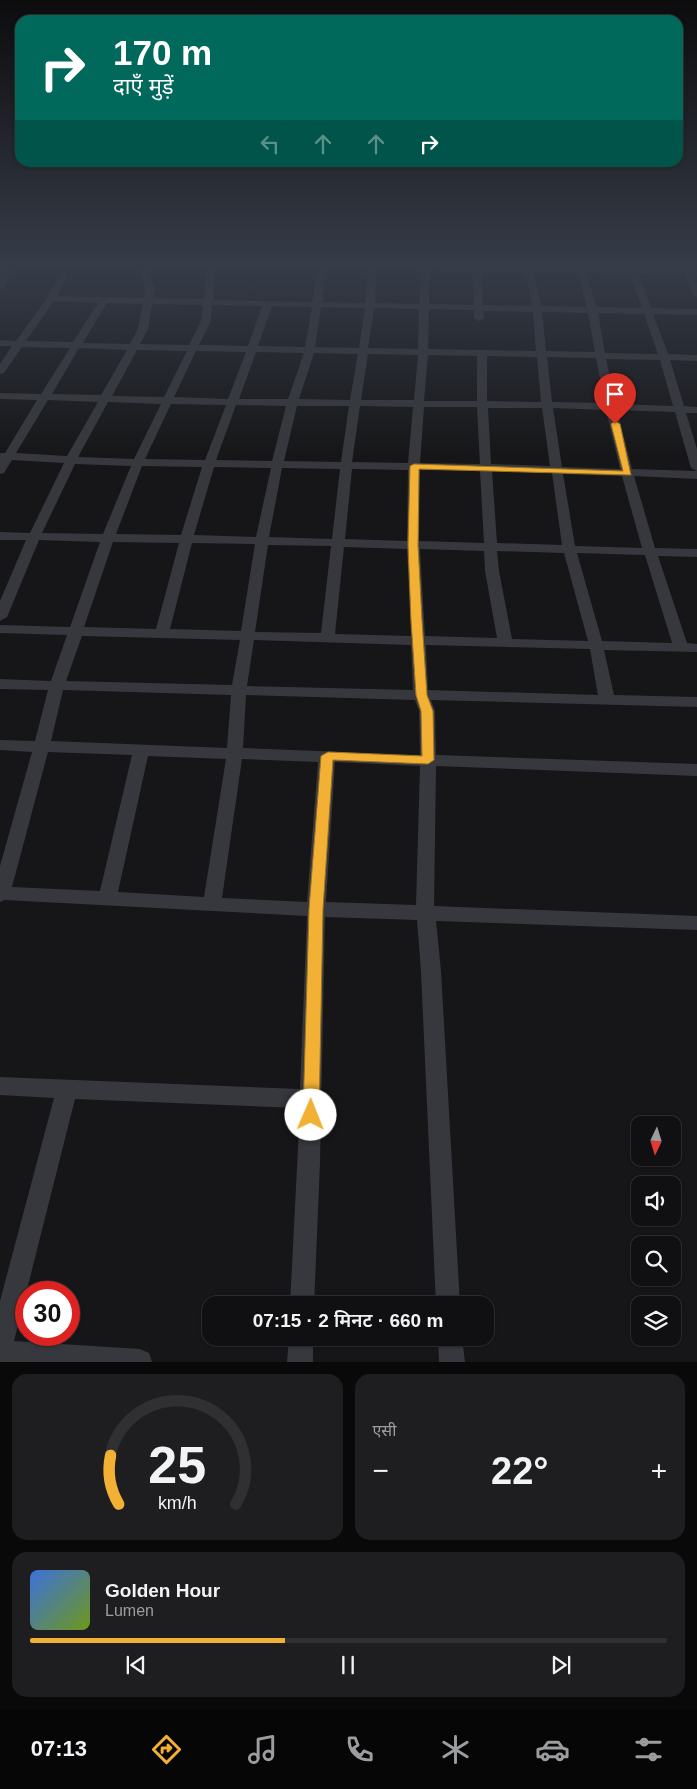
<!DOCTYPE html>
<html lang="hi">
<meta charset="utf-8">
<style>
body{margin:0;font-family:Arial,"Noto Sans Devanagari",sans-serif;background:#1e1e20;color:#f1f3f6;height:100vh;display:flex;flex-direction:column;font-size:19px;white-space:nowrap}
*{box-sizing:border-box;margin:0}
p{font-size:16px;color:#9c9d9f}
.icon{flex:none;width:28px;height:28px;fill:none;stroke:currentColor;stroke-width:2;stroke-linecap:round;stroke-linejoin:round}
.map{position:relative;height:1362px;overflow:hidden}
.drawer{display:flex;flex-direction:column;gap:12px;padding:12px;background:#09090a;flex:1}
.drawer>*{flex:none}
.top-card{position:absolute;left:15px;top:15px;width:668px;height:152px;border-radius:15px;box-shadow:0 1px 4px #0004,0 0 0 1px #303032;background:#00695c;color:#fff;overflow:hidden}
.needle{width:32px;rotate:184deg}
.tools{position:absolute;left:631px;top:1116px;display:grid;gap:10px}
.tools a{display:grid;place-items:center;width:50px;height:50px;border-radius:10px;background:#101012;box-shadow:0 1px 4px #0004,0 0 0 1px #303032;font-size:25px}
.speed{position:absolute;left:15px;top:1281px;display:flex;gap:10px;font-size:25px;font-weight:700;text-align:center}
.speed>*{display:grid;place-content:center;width:65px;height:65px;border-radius:50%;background:#101012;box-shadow:0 1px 4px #0004,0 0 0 1px #303032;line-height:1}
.speed .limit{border:8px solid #d22;background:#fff;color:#111}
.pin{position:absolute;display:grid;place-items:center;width:42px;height:42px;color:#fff;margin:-51px -21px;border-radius:50% 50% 50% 0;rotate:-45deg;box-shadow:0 0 5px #0007}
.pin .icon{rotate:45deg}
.me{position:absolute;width:55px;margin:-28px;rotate:1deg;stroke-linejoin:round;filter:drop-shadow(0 0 4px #0008)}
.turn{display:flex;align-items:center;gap:18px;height:105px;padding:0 15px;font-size:22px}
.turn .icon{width:65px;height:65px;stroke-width:2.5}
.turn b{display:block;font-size:35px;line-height:42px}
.lanes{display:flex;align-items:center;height:48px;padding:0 15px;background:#0003;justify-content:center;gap:25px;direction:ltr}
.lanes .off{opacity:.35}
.big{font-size:38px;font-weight:600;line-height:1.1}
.drawer .widget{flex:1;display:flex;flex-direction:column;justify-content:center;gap:8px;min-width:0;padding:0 18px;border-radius:15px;background:#1e1e20}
.drawer .dial{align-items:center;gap:0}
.dial svg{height:130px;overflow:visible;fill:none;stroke:#303032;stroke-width:7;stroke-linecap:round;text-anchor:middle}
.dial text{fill:#f1f3f6;stroke:none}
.song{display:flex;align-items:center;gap:15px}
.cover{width:60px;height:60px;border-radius:8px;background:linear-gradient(135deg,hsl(220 70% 55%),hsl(80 70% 35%))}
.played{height:5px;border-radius:2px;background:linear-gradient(90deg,#f2b134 40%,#303032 40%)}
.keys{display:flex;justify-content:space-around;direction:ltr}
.heat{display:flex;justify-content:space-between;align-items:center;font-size:28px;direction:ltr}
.drawer .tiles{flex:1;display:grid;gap:12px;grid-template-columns:1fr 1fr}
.widget:last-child{grid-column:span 2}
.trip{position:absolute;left:202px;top:1296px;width:292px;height:50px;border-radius:15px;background:#101012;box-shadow:0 1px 4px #0004,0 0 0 1px #303032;font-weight:600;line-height:50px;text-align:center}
.tabs{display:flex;height:80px;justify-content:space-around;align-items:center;background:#060607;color:#9c9d9f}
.tabs .icon{width:35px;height:35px}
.tabs .on{color:#f2b134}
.tabs b{font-size:22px;color:#f1f3f6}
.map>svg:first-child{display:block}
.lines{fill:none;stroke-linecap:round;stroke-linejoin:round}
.minor{fill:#37383d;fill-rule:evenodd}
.route{fill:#f2b134;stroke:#9d7322}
</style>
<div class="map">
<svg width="697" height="1362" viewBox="0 0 697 1362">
<rect width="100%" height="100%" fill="#161618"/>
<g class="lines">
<g class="minor">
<polygon points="5,267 13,267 5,286 0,289 0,277"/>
<path d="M142 267H165L149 271 155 288 153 298 204 299 207 277 205 267H213L215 277 213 300 312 302 318 267H326L322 302 365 303 368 267H376L375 303 419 304 421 270H399L395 267H636L682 269V267H690L691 269H697V275H694L697 283V297L692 294 685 274H639L651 308 697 309V315L653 314 668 354 697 355V361L670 360 684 406 697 407V413H686L697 449V479L634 476 655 548 697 549V557L658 556 687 643 697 644V652L604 650 614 695 697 697V707L431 700 435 711 436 755 697 764V776L436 766 434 906 697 916V930L436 921 441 971 460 1305H436L421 971 417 920 325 917 320 1163 314 1305H290L300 1108 75 1099 14 1341 140 1349 149 1353 152 1362H0V1301L54 1098 0 1095V1077L300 1089 307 916 5 900 0 902V866L32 752 0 750V740L35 741 48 690 0 689V679L51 681 67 635 0 633V625L70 627 100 542 39 540 7 617 0 621V601L26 540H0V532L30 533 64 463 12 460 4 473 0 474V453H5L37 400 0 399V393L41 394 70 348 22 347 4 373 0 374V364L12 346H0V340L16 341 47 298 60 274 67 276 57 296 144 298 145 288 140 269ZM429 270 472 271 474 305 429 304ZM481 271 526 272 532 306 483 305ZM534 272 578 273 587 307 541 306ZM587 273 630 274 642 308 596 307ZM54 301 98 303 73 342 26 341ZM107 303 143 304 138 329 130 344 83 343ZM152 304 203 305 201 321 189 345 140 344 148 329ZM212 305 262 306 248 346 199 345 211 321ZM272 306 312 307 305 347 258 346ZM321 307 365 308 359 348 315 347ZM374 308 419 309 418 349 368 348ZM429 309 474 310V318L479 321 484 318 483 311 533 312 536 351 428 349ZM542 312 588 313 595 352 546 351ZM598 313 644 314 658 354 605 353ZM79 348 127 350 101 395 52 394ZM137 350 187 351 164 397 112 396ZM196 351 246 352 228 399 174 397ZM256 352 304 353 288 399H239ZM314 353 358 354 350 400 299 399ZM368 354 418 355 414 400H361ZM428 355 477 356V401H424ZM487 356 537 357 541 402 487 401ZM547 357 596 358 605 403 552 402ZM606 359 660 360 673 406 616 404ZM48 400 98 402 67 456 16 453ZM108 402 161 404 134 459 78 457ZM171 404 226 405 205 460 145 459ZM236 405 286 406 272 461 216 460ZM297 406H349L341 462 284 461ZM360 406 413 407 408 463 352 462ZM424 407H477L480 464 420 463ZM488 408H542L550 466 491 464ZM553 408 606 410 620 469 562 467ZM617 410 675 412 691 468 697 471 632 469ZM75 464 131 466 103 534 42 533ZM142 466 202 467 181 535 116 534ZM214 467 271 468 256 537 194 535ZM282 468 340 469 332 539 269 537ZM352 469 408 470 407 541 345 539ZM420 470 480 471 484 543 419 541ZM492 471 552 473 562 545 497 543ZM563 474 622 476 642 548 575 546ZM113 542 179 543 156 629 84 627ZM192 543 255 544 241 631 170 629ZM268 545 331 546 321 633 255 632ZM344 547 407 549 411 636 335 634ZM420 549 484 551 485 571 497 638 425 636ZM497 551 564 553 588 641 512 639 499 571ZM577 553 645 555 672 643 602 641ZM82 636 240 640 232 685 66 681ZM254 640 411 645 413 690 247 686ZM426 645 590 649 598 695 428 690ZM63 690 231 695 227 748 51 741ZM246 695 415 700 419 711 420 755 243 748ZM48 752 132 755 100 891 12 887ZM148 756 226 759 204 897 118 892ZM242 759 318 762 307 902 222 898ZM335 762 420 766 416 905 326 902Z"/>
<polygon points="289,1338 313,1338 313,1362 287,1362"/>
<polygon points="438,1338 462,1338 465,1362 439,1362"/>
</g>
</g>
<linearGradient id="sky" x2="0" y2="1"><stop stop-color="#0c0c0d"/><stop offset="0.58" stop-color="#363c48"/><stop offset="1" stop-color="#363c48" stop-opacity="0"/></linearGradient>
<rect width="697" height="457" fill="url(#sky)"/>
<polygon class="route" points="615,421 620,424 631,475 419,469 418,545 422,620 427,695 433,711 434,760 428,764 333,760 323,909 319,1115 317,1120 311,1122 305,1120 303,1115 309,909 321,756 328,752 422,756 421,711 416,695 411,620 408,545 410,466 414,464 623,471 611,424"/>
</svg>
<div class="tools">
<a><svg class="needle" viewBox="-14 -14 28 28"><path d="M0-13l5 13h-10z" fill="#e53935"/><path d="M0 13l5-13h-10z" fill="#9c9d9f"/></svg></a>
<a><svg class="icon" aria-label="sound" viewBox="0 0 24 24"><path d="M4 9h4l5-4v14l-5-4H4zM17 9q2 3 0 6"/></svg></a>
<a><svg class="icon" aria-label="search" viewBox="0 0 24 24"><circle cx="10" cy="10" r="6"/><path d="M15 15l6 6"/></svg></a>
<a><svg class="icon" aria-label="layers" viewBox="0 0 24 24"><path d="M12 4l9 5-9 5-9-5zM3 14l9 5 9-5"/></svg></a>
</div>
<div class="speed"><div class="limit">30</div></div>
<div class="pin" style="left:615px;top:424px;background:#d93025"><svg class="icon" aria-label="arrive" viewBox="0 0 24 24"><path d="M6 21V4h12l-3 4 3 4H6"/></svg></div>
<svg class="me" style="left:311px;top:1115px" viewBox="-20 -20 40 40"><circle r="19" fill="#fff"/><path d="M0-13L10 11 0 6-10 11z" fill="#f2b134"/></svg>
<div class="trip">07:15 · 2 मिनट · 660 m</div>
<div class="top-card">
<div class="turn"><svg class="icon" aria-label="right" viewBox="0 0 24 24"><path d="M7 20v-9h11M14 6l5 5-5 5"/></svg><div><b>170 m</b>दाएँ मुड़ें</div></div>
<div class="lanes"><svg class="icon off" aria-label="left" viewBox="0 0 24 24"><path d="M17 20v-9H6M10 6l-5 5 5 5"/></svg><svg class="icon off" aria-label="ahead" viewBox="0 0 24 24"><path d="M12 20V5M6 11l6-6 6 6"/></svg><svg class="icon off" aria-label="ahead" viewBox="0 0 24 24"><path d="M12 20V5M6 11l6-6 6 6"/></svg><svg class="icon" aria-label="right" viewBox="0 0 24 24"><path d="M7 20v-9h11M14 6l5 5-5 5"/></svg></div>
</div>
</div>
<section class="drawer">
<div class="tiles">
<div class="widget dial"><svg viewBox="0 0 100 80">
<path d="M14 69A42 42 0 1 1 86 69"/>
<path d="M14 69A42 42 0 0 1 9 39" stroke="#f2b134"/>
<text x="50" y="56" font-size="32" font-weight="700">25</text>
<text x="50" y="72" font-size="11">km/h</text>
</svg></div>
<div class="widget"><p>एसी</p>
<div class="heat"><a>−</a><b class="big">22°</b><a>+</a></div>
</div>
<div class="widget">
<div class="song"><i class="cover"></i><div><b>Golden Hour</b><p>Lumen</p></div></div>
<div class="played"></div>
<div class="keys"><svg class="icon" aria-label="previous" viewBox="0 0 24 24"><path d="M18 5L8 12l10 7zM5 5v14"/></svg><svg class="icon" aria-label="pause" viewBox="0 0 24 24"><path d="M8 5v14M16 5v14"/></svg><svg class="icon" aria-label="next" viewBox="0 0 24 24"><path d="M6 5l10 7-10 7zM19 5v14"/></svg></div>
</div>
</div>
</section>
<nav class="tabs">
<b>07:13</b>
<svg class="icon on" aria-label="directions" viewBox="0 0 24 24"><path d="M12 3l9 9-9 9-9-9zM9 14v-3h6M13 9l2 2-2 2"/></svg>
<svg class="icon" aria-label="music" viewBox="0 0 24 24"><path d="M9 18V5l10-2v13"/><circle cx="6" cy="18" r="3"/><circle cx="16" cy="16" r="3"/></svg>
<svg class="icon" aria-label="phone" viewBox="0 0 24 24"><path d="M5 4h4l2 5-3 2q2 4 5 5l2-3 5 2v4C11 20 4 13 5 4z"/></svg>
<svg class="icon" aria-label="climate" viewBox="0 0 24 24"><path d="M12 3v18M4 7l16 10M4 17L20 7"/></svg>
<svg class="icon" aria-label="car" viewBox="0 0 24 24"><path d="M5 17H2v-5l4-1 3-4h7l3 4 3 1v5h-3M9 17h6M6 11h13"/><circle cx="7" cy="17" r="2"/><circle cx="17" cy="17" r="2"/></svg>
<svg class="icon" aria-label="filters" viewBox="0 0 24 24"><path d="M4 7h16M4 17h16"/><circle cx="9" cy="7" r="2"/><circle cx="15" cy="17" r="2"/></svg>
</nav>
